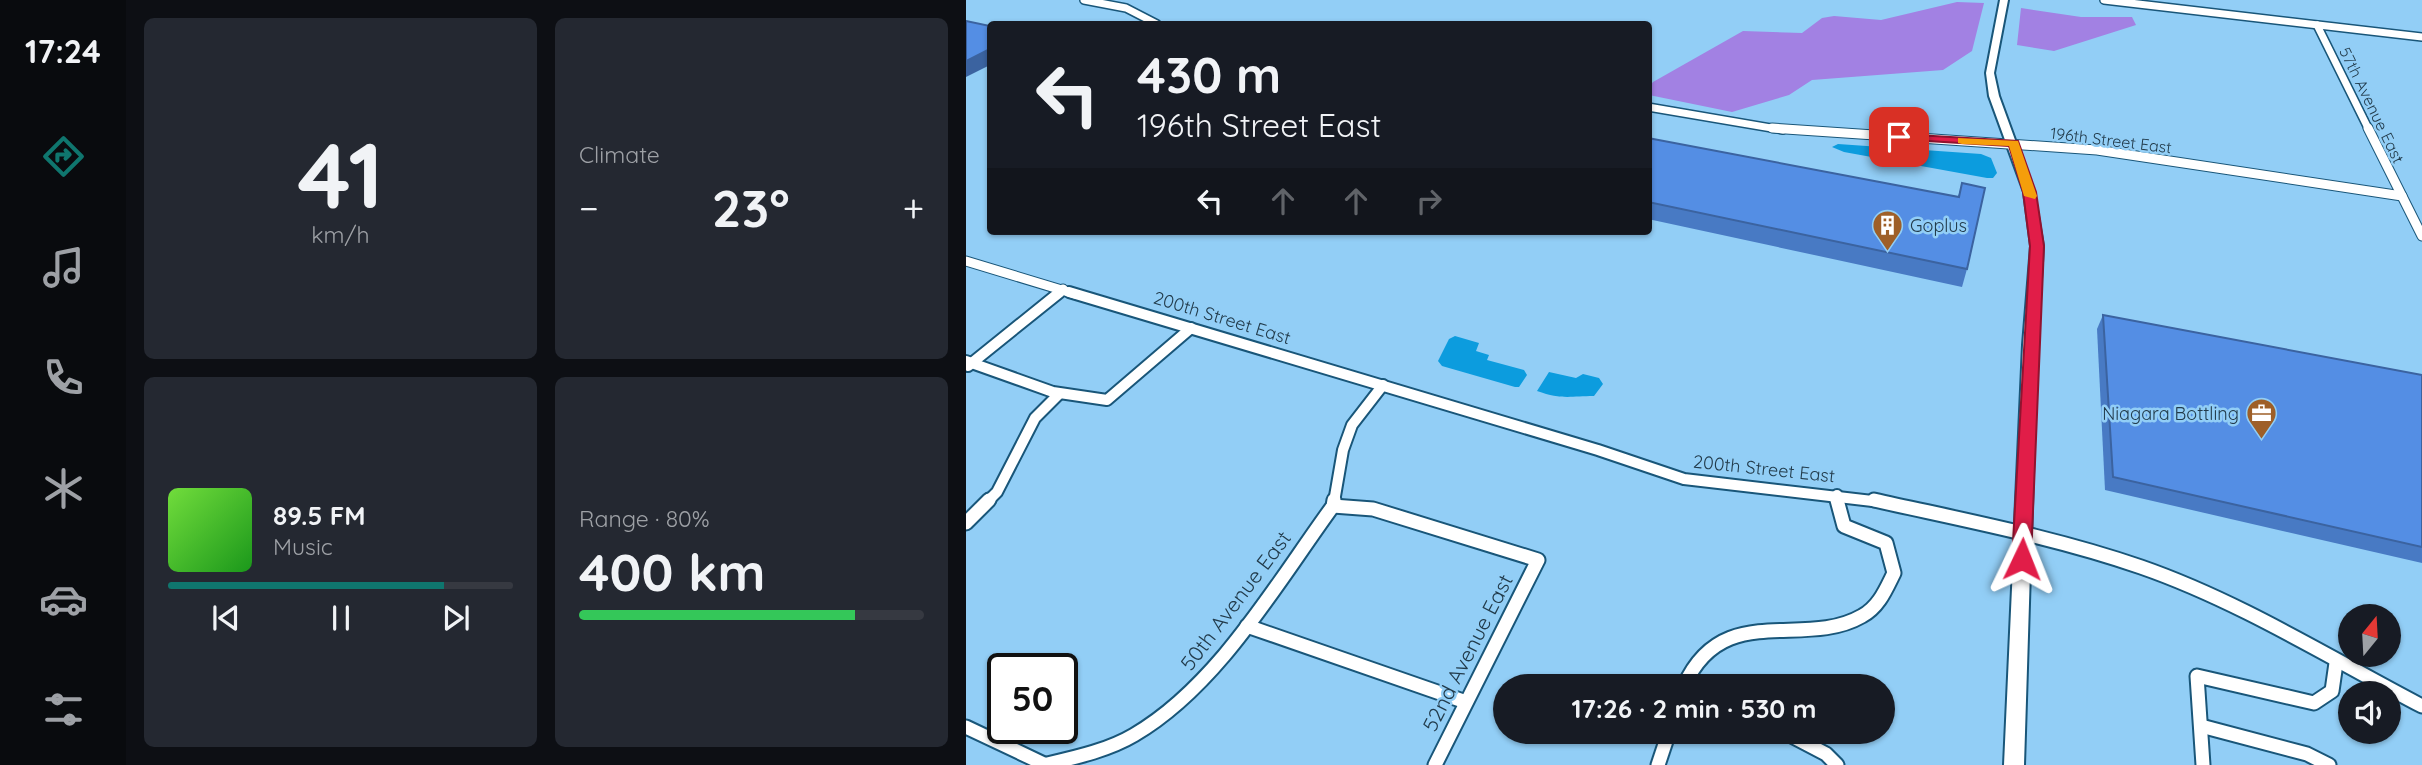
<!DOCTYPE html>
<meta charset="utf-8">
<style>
body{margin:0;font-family:Quicksand,sans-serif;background:#242831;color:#f1f3f6;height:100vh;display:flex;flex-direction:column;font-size:26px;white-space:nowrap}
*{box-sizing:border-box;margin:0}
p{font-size:23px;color:#9ea1a6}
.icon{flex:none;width:38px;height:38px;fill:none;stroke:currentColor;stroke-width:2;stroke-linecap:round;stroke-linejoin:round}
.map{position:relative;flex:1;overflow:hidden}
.sheet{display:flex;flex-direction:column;gap:18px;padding:18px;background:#0d0f14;width:840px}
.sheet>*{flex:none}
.banner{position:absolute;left:21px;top:21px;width:665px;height:214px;border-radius:7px;box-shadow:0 2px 5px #0004;background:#171b24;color:#f1f3f6;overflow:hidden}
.needle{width:46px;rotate:18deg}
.controls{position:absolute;left:1372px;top:604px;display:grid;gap:14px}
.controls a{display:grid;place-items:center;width:63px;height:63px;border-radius:50%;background:#171b24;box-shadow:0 2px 5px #0004;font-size:35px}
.speed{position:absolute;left:21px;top:653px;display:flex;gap:14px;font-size:35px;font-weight:700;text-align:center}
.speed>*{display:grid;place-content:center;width:91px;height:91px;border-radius:50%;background:#171b24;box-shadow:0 2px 5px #0004;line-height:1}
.speed .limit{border:4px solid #111;border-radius:10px;background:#fff;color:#111}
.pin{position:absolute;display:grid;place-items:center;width:60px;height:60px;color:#fff;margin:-30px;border-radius:14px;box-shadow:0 4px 10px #0006}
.me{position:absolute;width:77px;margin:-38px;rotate:2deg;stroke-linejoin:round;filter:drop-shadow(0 0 5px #0008)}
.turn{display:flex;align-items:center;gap:24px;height:147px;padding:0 35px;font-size:32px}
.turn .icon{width:91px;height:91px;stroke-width:2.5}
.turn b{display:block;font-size:49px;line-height:60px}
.lanes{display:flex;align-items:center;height:66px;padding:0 35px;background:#0003;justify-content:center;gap:35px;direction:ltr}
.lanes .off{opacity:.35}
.big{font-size:52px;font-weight:700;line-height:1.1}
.sheet .widget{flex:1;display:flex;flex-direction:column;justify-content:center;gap:10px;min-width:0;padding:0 24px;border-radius:10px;background:#242831}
.sheet .dial{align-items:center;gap:0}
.dial b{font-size:91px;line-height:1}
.song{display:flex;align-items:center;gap:21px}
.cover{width:84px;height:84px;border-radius:10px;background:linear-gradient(135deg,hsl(100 70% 55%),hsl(120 70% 35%))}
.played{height:7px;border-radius:4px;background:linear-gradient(90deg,#0f766e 80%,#363941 80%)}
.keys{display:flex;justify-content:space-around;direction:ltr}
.heat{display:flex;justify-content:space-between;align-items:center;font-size:38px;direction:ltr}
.charge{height:10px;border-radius:5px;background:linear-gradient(90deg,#34c759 80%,#363941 0)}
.sheet .tiles{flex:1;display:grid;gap:18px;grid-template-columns:repeat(2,1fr)}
.trip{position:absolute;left:527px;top:674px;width:402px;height:70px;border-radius:35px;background:#171b24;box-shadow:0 2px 5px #0004;font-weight:700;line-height:70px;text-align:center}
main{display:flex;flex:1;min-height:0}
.tab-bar{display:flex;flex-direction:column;width:126px;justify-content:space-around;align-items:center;background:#090b0e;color:#9ea1a6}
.tab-bar .icon{width:49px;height:49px}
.tab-bar .selected{color:#0f766e}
.tab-bar b{font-size:32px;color:#f1f3f6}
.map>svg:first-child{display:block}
.forest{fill:#a281e3}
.water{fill:#0c9cde}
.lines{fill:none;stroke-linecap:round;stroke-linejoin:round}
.minor-far3-casing{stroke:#195679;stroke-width:10}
.minor-far2-casing{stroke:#195679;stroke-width:11}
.minor-far1-casing{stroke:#195679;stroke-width:14}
.minor-casing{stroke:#195679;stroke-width:17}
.major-casing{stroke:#195679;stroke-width:4}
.minor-far3{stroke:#fff;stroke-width:7}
.minor-far2{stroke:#fff;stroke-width:9}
.minor-far1{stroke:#fff;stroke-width:10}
.minor{stroke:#fff;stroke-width:13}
.major{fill:#fff;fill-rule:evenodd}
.wall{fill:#487ac4}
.shaded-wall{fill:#3b63a0}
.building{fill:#548ee4;stroke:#3b63a0;stroke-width:2}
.route{fill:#e11d48;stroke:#92132f;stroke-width:2}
.slow{fill:#f59e0b}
.labels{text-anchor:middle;stroke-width:5;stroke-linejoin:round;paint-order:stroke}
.far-street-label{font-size:16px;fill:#223b4b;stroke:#92cef6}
.poi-label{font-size:18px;fill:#223b4b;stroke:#92cef6;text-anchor:start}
.street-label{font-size:18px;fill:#223b4b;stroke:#92cef6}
.near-street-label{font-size:21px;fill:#223b4b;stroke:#92cef6}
</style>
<main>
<nav class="tab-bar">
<b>17:24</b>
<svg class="icon selected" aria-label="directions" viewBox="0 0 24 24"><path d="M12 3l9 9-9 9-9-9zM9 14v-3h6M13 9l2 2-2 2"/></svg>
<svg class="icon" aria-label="music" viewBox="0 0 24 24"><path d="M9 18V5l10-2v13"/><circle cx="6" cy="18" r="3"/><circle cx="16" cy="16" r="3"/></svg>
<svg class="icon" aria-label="phone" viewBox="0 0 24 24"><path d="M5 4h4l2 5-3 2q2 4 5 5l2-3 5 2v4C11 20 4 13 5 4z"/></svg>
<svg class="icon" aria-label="climate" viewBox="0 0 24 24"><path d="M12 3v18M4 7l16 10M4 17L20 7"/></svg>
<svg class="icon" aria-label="car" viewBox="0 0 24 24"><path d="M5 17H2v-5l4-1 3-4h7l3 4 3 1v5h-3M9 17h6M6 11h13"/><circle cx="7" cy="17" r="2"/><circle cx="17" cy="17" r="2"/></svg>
<svg class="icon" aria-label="filters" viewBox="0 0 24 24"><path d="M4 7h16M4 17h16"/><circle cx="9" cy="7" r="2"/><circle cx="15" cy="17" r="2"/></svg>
</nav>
<section class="sheet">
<div class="tiles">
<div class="widget dial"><b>41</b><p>km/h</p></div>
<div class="widget"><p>Climate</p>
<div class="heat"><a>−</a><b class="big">23°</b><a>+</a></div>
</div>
<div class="widget">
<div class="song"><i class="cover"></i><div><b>89.5 FM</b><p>Music</p></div></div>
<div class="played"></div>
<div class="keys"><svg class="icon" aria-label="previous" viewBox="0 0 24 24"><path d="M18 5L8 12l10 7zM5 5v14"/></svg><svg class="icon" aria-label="pause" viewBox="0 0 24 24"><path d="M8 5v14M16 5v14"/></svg><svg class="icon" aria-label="next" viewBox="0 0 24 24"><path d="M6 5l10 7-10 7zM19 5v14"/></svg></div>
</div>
<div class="widget"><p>Range · 80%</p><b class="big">400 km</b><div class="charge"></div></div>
</div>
</section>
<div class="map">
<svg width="1456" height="765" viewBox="0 0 1456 765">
<rect width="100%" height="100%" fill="#92cef6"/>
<g class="forest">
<polygon points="991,2 1018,3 1006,51 977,70 846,80 823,95 766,112 683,95 683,87 687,82 777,31 836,33 856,18 868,16 915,20"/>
<polygon points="1055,8 1115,17 1166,17 1170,25 1088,51 1051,45"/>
</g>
<g class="water">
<polygon points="872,144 1015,154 1025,158 1031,173 1027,178 1021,178 878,152 866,147"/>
<polygon points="489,336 513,343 510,351 523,355 521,360 558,370 561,375 553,387 549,387 476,366 472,361 483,339"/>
<path d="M583 372 610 378 617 374 633 378 637 384 628 396C604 396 596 400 571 391Z"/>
</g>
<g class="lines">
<defs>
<g id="minor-far3">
<polyline points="118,0 160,8 191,24"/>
<polyline points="1138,0 1456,37"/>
<polyline points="1351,25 1403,130"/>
<polyline points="682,107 817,130"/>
</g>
<g id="minor-far2">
<polyline points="806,128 1131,150 1436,196"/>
<polyline points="1402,128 1456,236"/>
<polyline points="0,261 109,294"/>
<polyline points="91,294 97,289"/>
</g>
<g id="minor-far1">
<polyline points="103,292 632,450 718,479 915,502"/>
<polyline points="0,361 87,392 141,400 225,328"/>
<polyline points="2,366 94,292"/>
<polyline points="871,495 871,502"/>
<polyline points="21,502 31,492 69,418 93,394"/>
<polyline points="368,502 377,450 386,425 417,385"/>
</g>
<g id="minor">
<path d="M908 500C997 520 1088 537 1175 567 1273 601 1364 658 1456 706"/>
<polyline points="367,506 407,509 572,560 469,765"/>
<polyline points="0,523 23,500"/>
<polyline points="281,626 500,702"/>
<path d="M718 686C757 599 837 650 896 616 913 607 920 589 928 573L920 543 878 526 871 500"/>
<polyline points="1235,726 1341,754 1363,765"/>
<polyline points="0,727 78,764"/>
<polyline points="818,732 860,754 871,765"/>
<path d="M77 765C107 758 141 751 168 735 252 686 310 584 367 506L368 500"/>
<polyline points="692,765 703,732"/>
<polyline points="1237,765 1231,676 1348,703 1366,691 1370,663"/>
</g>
<polygon id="major" points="1034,0 1042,0 1028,73 1033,96 1068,192 1077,246 1071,345 1058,765 1038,765 1057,345 1065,246 1058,192 1023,96 1020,73"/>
</defs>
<use href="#minor-far3" class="minor-far3-casing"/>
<use href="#minor-far2" class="minor-far2-casing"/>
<use href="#minor-far1" class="minor-far1-casing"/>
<use href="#minor" class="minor-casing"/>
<use href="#major" class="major-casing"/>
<use href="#minor-far3" class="minor-far3"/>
<use href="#minor-far2" class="minor-far2"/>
<use href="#minor-far1" class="minor-far1"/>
<use href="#minor" class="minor"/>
<use href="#major" class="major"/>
</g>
<g class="wall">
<polygon points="682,138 992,197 996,183 1001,269 996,287 682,219"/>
<polygon points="1137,315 1456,375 1456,563 1139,490 1131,329"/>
</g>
<polygon class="shaded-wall" points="24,49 24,65 0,77 0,61"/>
<g class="building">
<polygon points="0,21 24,26 24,49 0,61"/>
<polygon points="682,138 993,197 996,183 1019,188 1001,269 682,202"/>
<polygon points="1137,315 1456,375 1456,547 1147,477"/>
</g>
<polygon class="route" points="933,134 1052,141 1070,192 1078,246 1065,559 1063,565 1056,568 1049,565 1046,559 1064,246 1057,192 1043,146 929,139 929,135"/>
<polygon class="slow" points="992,138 1052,141 1071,196 1069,199 1058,196 1043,146 996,144 992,143"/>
<defs>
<symbol id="building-pin" viewBox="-11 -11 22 30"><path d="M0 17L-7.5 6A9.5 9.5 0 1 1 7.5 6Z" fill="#9e5f28" stroke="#92cef6"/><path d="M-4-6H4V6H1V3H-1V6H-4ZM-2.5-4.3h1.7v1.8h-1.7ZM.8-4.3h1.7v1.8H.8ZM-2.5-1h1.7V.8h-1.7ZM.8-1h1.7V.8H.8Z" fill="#fff"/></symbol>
<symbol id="office-pin" viewBox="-11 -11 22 30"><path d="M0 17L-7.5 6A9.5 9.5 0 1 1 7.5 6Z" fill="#9e5f28" stroke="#92cef6"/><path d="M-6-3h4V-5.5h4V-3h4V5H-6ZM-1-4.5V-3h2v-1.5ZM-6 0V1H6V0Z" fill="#fff"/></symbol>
</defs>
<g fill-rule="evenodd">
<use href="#building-pin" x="904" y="208" width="35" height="47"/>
<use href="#office-pin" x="1278" y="396" width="35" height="47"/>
</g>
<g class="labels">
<g class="far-street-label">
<text transform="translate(1406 105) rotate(64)" y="6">57th Avenue East</text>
<text transform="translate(1145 140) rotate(7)" y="6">196th Street East</text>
</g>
<g class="poi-label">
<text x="944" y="232">Goplus</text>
<text x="1273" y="420" text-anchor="end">Niagara Bottling</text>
</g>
<g class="street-label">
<text transform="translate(256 318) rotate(17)" y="6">200th Street East</text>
<text transform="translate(798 469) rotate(6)" y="6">200th Street East</text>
</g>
<g class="near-street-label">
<text transform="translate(270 601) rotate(-53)" y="7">50th Avenue East</text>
<text transform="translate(502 653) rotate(-63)" y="7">52nd Avenue East</text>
</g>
</g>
</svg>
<div class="controls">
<a><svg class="needle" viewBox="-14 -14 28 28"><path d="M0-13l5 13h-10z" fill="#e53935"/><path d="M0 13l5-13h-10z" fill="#9ea1a6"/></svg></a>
<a><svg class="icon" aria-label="sound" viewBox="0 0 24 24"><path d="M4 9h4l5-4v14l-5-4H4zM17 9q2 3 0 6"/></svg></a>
</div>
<div class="speed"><div class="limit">50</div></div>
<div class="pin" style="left:933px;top:137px;background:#d93025"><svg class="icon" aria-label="arrive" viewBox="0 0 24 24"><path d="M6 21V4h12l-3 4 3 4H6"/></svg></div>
<svg class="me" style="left:1056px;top:559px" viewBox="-20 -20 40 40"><path d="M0-17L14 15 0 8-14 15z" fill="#e11d48" stroke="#fff" stroke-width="4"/></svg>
<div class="trip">17:26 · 2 min · 530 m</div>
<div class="banner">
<div class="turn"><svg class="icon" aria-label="left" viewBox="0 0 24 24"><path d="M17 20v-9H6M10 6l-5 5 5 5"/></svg><div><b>430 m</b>196th Street East</div></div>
<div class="lanes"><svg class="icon" aria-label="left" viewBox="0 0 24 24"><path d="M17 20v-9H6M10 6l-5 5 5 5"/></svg><svg class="icon off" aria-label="ahead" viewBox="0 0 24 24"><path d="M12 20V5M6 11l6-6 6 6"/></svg><svg class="icon off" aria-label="ahead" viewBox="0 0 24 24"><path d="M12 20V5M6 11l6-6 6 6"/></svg><svg class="icon off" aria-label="right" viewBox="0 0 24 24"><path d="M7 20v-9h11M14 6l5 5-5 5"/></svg></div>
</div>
</div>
</main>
